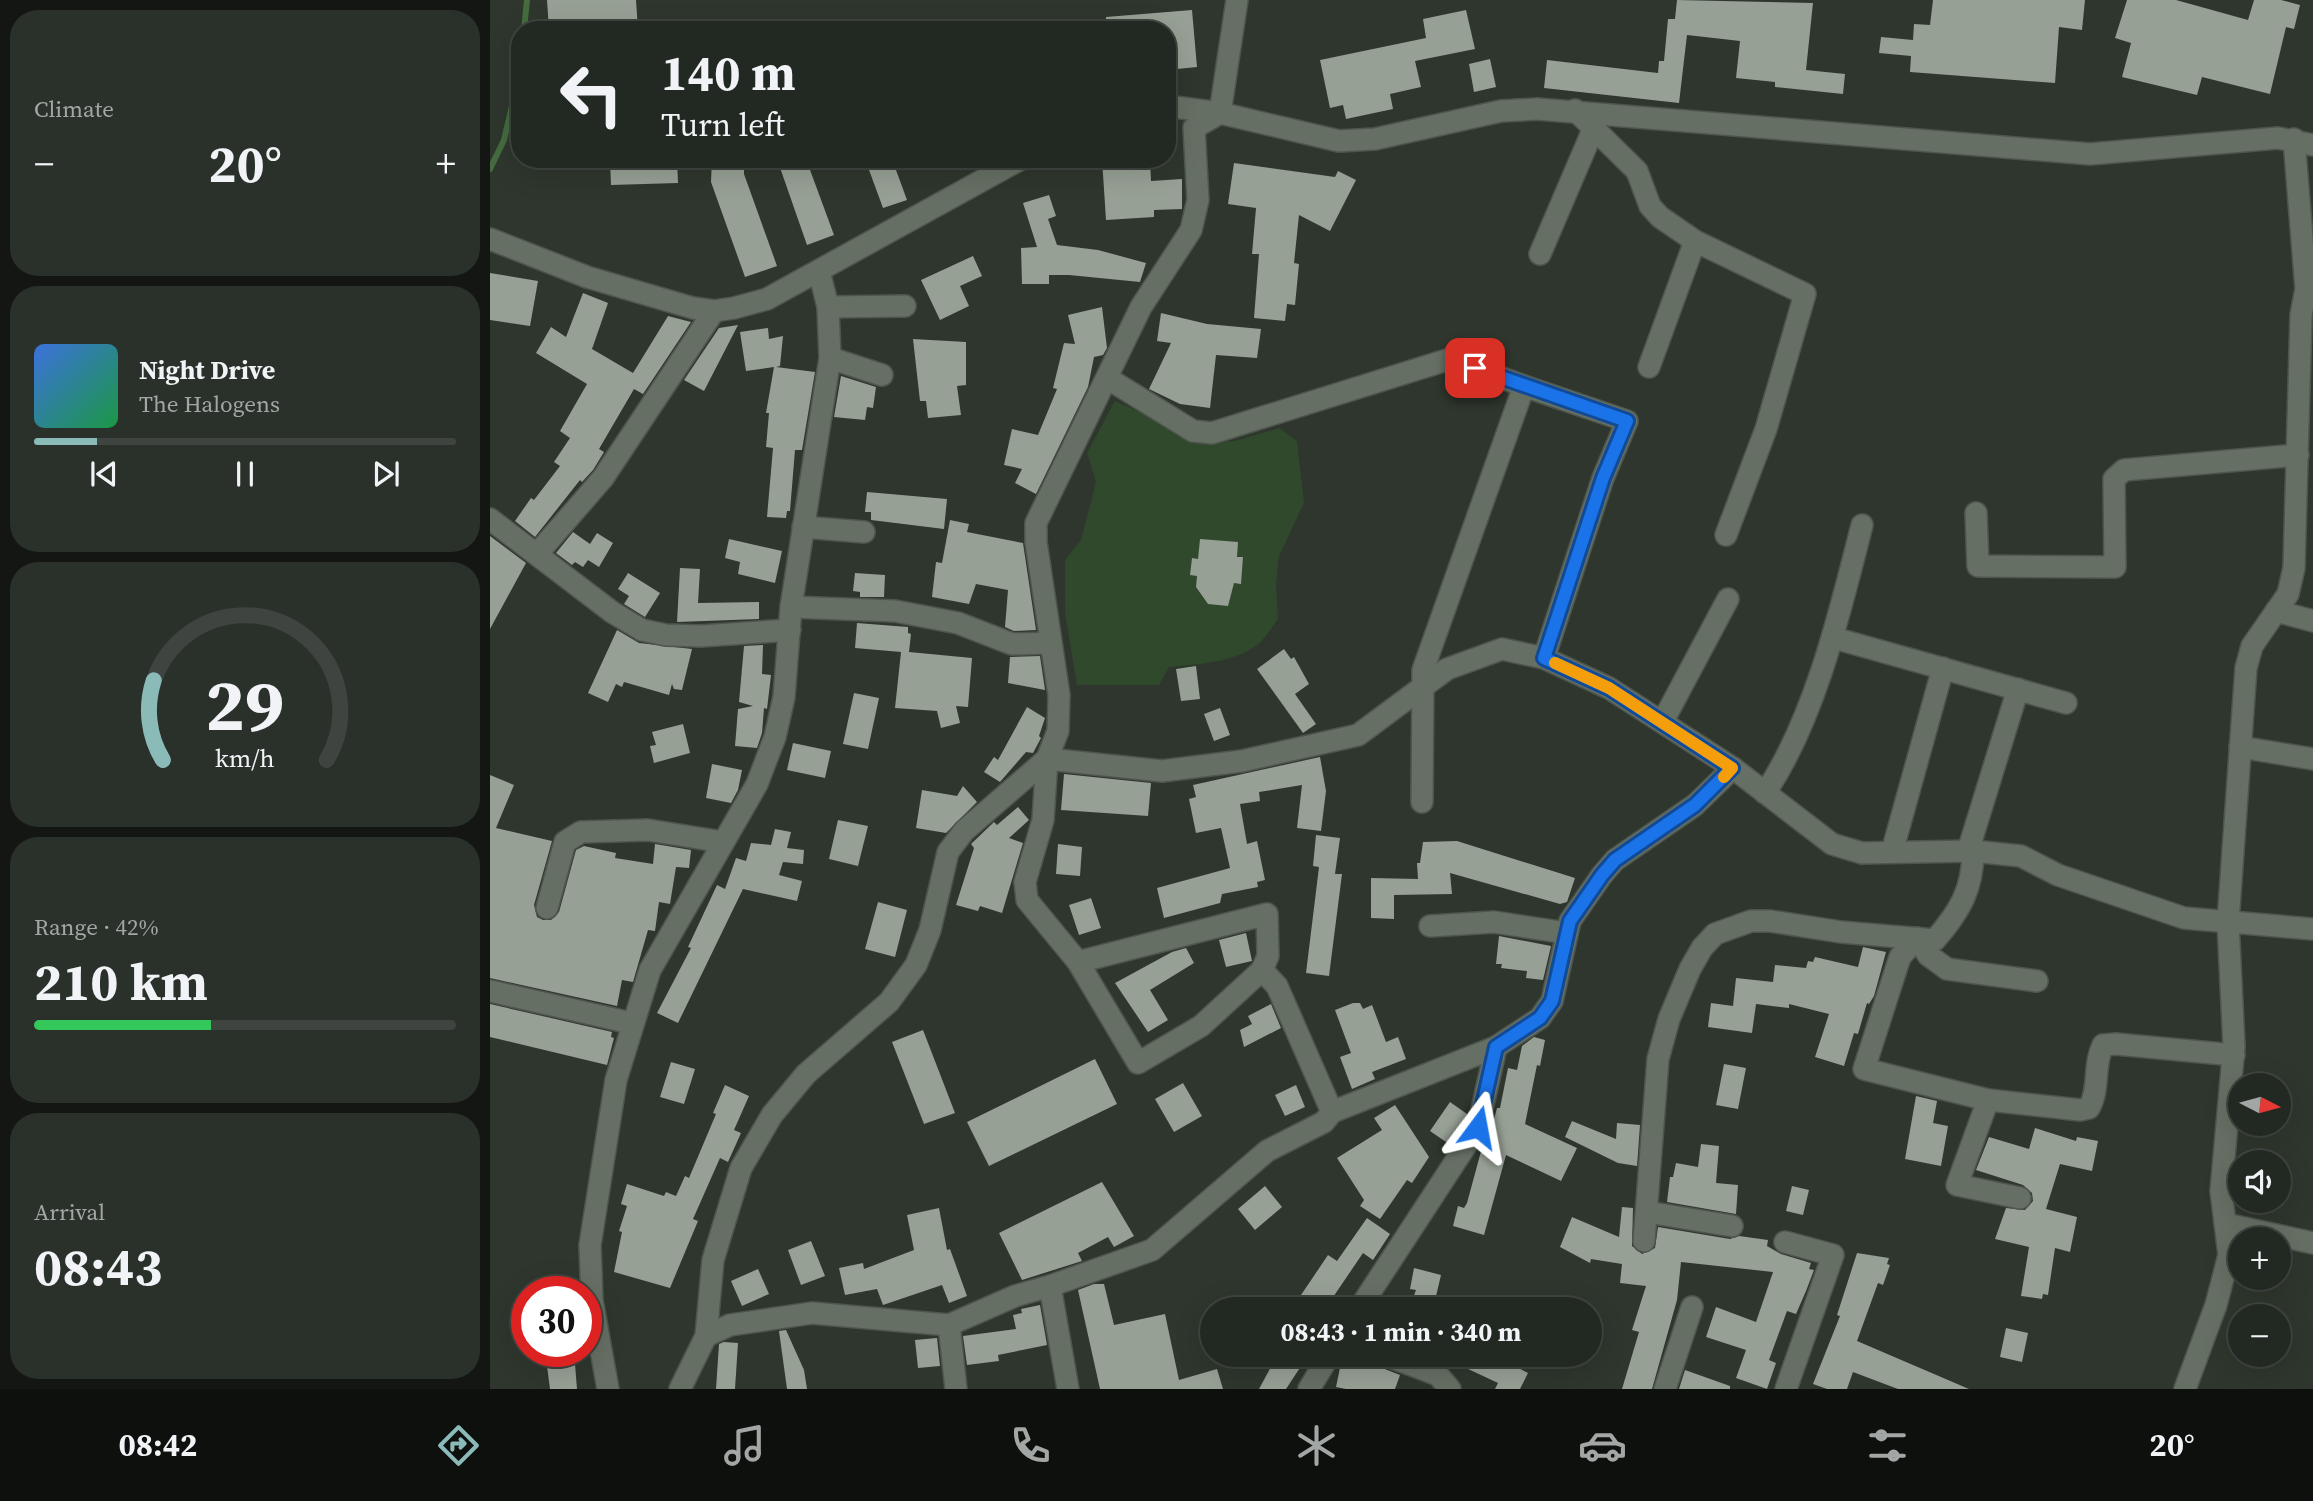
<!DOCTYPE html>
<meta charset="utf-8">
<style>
body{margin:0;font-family:"Source Serif 4",serif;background:#2a302a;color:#f1f3f6;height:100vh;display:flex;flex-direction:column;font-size:26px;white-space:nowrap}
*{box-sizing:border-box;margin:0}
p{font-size:23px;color:#a2a6a5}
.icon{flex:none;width:38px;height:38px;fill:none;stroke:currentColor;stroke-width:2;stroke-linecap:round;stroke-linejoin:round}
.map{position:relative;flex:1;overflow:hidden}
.sheet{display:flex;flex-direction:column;gap:10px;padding:10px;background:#131613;width:490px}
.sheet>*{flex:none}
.hud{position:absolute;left:21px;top:21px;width:665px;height:147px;border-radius:28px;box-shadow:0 7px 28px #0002,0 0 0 2px #3f4440;background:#222822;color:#f1f3f6;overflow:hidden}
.needle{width:46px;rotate:96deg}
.buttons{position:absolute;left:1738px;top:1073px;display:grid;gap:14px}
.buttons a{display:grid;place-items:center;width:63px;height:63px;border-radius:50%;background:#222822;box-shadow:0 7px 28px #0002,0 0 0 2px #3f4440;font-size:35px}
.speed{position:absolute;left:21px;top:1276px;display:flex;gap:14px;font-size:35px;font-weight:700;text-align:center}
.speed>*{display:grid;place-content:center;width:91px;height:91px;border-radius:50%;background:#222822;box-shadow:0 7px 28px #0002,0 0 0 2px #3f4440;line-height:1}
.speed .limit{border:10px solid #d22;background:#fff;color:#111}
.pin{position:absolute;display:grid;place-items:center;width:60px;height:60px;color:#fff;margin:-30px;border-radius:14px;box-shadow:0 4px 10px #0006}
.me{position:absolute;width:77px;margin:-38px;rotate:13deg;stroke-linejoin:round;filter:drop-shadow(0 0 5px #0008)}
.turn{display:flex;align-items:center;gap:24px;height:147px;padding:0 35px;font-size:32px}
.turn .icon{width:91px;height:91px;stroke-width:2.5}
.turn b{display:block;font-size:49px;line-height:60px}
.big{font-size:52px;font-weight:700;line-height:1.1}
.sheet .widget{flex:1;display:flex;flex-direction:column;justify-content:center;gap:10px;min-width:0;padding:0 24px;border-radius:28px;background:#2a302a}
.sheet .dial{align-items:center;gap:0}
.dial svg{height:182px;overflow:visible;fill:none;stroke:#3f4440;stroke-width:7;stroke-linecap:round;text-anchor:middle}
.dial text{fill:#f1f3f6;stroke:none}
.song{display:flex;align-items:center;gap:21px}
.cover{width:84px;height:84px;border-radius:10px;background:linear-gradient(135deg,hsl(220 70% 55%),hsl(140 70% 35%))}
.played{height:7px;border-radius:4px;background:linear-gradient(90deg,#8bbbb9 15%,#3f4440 15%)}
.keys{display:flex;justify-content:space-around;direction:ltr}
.heat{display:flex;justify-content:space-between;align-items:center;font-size:38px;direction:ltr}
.charge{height:10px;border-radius:5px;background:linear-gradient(90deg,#34c759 42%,#3f4440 0)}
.trip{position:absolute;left:710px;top:1297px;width:402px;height:70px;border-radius:35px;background:#222822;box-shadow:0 7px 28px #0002,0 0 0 2px #3f4440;font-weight:700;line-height:70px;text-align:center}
.menu{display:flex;height:112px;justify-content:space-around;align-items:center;background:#0e100e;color:#a2a6a5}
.menu .icon{width:49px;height:49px}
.menu .on{color:#8bbbb9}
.menu b{font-size:32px;color:#f1f3f6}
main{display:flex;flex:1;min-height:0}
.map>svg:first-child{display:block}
.green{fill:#30492c}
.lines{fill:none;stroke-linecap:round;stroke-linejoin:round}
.stream{stroke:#456b3f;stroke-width:6}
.building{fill:#97a095}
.minor-casing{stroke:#4d554d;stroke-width:24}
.minor{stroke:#666f64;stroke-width:21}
.route-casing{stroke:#114b97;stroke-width:18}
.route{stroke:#1a73e8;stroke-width:12}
.slow{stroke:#f59e0b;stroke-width:12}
</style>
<main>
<section class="sheet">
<div class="widget"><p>Climate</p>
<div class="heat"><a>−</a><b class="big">20°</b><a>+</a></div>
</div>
<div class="widget">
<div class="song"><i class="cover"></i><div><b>Night Drive</b><p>The Halogens</p></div></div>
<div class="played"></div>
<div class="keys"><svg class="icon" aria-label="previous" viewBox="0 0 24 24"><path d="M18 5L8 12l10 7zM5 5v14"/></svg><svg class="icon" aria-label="pause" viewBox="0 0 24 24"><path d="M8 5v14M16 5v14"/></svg><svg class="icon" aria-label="next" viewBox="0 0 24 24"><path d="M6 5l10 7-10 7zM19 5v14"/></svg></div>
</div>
<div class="widget dial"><svg viewBox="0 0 100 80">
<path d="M14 69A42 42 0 1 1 86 69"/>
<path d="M14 69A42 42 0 0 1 10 34" stroke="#8bbbb9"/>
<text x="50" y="56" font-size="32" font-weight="700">29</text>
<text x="50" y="72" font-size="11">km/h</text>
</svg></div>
<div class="widget"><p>Range · 42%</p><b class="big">210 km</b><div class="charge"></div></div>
<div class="widget"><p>Arrival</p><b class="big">08:43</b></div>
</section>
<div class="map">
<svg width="1823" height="1389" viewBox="0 0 1823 1389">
<rect width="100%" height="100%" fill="#2e362d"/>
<path class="green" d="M625 401 717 442 745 441 789 428 807 441 814 503 789 556 786 585 788 619C782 627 775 639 767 645 743 663 708 664 679 667L669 685H587L575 613V560L591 540 606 482 597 453Z"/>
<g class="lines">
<g class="stream">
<polyline points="34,30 37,0"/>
<polyline points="0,169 14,140 30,72"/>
</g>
</g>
<g class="building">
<polygon points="57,0 146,0 148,30 59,30"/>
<polygon points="1187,0 1323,3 1316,70 1355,74 1353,94 1285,87 1285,82 1246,78 1250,41 1197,35 1189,103 1054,88 1057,60 1168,73 1169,61 1174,61 1178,19 1185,19"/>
<polygon points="1443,0 1595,0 1592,30 1569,27 1565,83 1420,72 1421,56 1389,53 1391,37 1423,40 1424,24 1440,25"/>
<polygon points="1637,0 1686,0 1758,20 1764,0 1791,0 1810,5 1804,29 1796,27 1780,94 1712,77 1707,95 1632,77 1641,43 1625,38"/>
<polygon points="702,10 707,67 677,70 677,30 616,30 616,17"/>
<polygon points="976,10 985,49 925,61 931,87 900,94 903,109 856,119 853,105 840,108 830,60 936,38 933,19"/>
<polygon points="1000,59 1006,87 984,92 979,64"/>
<polygon points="120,159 187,159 188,183 121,185"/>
<polygon points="222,159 254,159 254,174 287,266 255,277 221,182"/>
<polygon points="287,159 316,159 344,235 317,245"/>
<polygon points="375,159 402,159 417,200 393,208"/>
<polygon points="612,159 660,159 661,181 692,179 692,209 664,210 664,217 616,220"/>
<polygon points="744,163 845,177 848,171 866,180 840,231 809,215 804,263 809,264 805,305 797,304 795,321 764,318 769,254 762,254 766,208 738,204"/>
<polygon points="559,195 566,216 558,219 567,245 608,250 656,263 650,282 579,275 559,275 559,284 532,284 531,248 547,247 533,203"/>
<polygon points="483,256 492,276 470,286 479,306 450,320 431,280"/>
<polygon points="0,273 48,281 40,326 0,320"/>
<polygon points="93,293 118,303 102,349 143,373 178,316 201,322 153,394 144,389 109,449 114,452 103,470 92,482 90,480 45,537 25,521 41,498 44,500 70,466 64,462 80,438 70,431 97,384 46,353 61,327 76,337"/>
<polygon points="612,307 617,348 613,355 604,357 598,387 546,494 525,483 532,469 514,465 522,429 548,435 567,389 563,388 574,343 585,344 578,315"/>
<polygon points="671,313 717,324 771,329 767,358 726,355 720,408 690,404 659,389 681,343 667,341"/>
<polygon points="248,325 214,391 194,380 229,328"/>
<polygon points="278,328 279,339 293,336 290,366 286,367 325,372 312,450 305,450 300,511 297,511 296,518 277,517 283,448 276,447 279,413 276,413 284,367 256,371 250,332"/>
<polygon points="423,339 476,342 476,385 467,386 471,415 438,418 436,401 430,401"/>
<polygon points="351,376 386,387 383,408 377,407 375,420 344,417"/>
<polygon points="377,492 457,499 454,529 381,520 381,512 375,512"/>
<polygon points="460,520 479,524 477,532 533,543 546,630 524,631 515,627 518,590 486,584 479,604 442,597 446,562 452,563"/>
<polygon points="83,532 100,544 107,533 123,543 109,567 98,560 93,567 85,562 82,565 66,553"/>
<polygon points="0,536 36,563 0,629"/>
<polygon points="239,539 292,551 285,583 248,574 250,562 235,558"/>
<polygon points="710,539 748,542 747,557 753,557 751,584 744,583 738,606 718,604 706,587 707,576 700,575 702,558 708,559"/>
<polygon points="190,568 210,569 208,603 269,602 269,619 187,622"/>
<polygon points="138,573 170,593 155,617 134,604 139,596 128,589"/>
<polygon points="365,573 395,575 394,597 370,597 370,592 363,591"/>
<polygon points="367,623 418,627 418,633 421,634 419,652 482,658 478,707 466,706 470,723 451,728 447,711 405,708 411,652 365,648"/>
<polygon points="127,630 149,643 202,649 192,690 184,689 182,684 179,695 134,682 132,687 126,684 118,702 98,693"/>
<polygon points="273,645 272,674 281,675 277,709 274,708 272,733 267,748 245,746 248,709 263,706 249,702 254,646"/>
<polygon points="794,649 801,659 804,657 819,684 805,694 826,724 813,733 767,669"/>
<polygon points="550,656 555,690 518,683 520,657"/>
<polygon points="706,666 710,699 691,701 686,669"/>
<polygon points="364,693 389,698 378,749 353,744"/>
<polygon points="537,707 555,718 549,736 551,738 543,753 536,752 510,782 494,772 504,757 508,760"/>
<polygon points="730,708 740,735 724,741 714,714"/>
<polygon points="193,724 200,753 164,763 160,746 166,745 162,732"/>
<polygon points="303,743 341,751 335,778 297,770"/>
<polygon points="830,757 836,791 831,831 807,828 812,785 769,792 770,801 750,804 757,844 767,841 775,880 767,882 768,887 732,894 730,903 674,918 667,888 740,868 731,828 706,833 699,799 706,797 703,785"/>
<polygon points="222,764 252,770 248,790 241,803 216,798"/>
<polygon points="574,774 661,783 658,816 571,810"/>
<polygon points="0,775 24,785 6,828 62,841 44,905 47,917 53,920 61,920 69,912 86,850 94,846 126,853 125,858 163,864 165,844 201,850 199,868 186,867 180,904 169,902 165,931 158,930 143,982 132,980 127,1006 0,978"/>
<polygon points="473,786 487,802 456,833 426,828 432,790 467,796"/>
<polygon points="528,807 539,820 519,838 533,843 512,913 490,906 488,911 466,905 484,848 481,844 504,822 507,825"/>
<polygon points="348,820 378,826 368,866 339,859"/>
<polygon points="285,829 301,832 297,848 314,850 313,864 293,862 289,875 312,881 307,901 253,889 188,1023 167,1013 201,948 198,947 227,885 235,889 246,858 256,861 261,843 281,845"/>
<polygon points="826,835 850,838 845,874 852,874 839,976 816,973 829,867 823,866"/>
<polygon points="967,841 1085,878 1077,902 1070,904 960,873 962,894 904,895 904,919 881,918 881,878 928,879 927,863 930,863 933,842"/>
<polygon points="568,844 592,847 590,876 566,874"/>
<polygon points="601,898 611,928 589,935 579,905"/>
<polygon points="388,902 417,910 405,957 375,949"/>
<polygon points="756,933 762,961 736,967 729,940"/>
<polygon points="1009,936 1061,946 1053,980 1036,978 1037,971 1011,968 1012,964 1006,964"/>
<polygon points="1373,947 1396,952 1384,996 1379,1004 1377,1003 1368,1034 1364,1033 1354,1066 1325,1057 1339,1014 1299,1004 1299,1008 1266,1004 1262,1033 1218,1027 1221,1003 1243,1006 1246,978 1283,982 1285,965 1316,968 1318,961 1323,962 1325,957 1368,967"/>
<polygon points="696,948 704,963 660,990 678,1020 658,1032 625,983 682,952"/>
<polygon points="863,1003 870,1003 873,1009 882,1005 896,1042 908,1037 916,1059 882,1072 885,1079 862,1089 850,1057 861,1053 845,1010"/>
<polygon points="0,1004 122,1032 121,1037 124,1038 117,1065 0,1037"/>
<polygon points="781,1004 791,1028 754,1047 750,1030 762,1024 758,1016"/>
<polygon points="433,1030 465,1113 434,1124 402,1042"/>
<polygon points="1044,1037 1055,1040 1050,1066 1047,1065 1035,1124 1087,1148 1071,1181 1016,1155 994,1235 963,1226 968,1206 974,1208 977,1203 993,1144 1001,1130 1007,1108 1010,1108 1018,1068 1027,1070 1032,1046"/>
<polygon points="605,1059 627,1104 499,1166 477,1122"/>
<polygon points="181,1062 205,1069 194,1104 170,1097"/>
<polygon points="1234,1064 1256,1068 1248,1109 1226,1105"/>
<polygon points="693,1083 712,1116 684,1132 665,1099"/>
<polygon points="235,1085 259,1096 244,1130 251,1133 238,1162 230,1158 203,1219 208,1221 180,1288 124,1272 132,1232 129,1231 137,1206 131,1204 137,1184 174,1196 176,1192 186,1196 195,1176 199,1178 226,1114 223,1113"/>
<polygon points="806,1085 815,1107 795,1116 785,1095"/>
<polygon points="1426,1096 1447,1101 1443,1123 1458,1126 1451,1166 1415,1159"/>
<polygon points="960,1102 977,1114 959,1144 940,1131"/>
<polygon points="905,1105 939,1157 922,1183 917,1180 890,1219 870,1206 874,1200 847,1158 892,1130 884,1118"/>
<polygon points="1082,1121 1126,1139 1127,1123 1150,1125 1147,1166 1128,1163 1075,1137"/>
<polygon points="1545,1128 1586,1141 1587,1137 1608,1141 1602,1171 1570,1164 1556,1209 1587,1217 1580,1252 1565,1248 1558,1295 1553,1294 1552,1299 1531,1296 1539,1247 1505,1239 1516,1208 1535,1210 1543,1201 1542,1193 1533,1185 1486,1170 1499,1137 1539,1149"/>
<polygon points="1211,1144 1229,1146 1226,1183 1248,1185 1246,1214 1177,1202 1180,1177 1183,1177 1186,1163 1208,1167"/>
<polygon points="612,1182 644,1236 624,1247 618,1237 588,1253 592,1261 532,1280 509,1233"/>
<polygon points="775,1186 792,1207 765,1230 748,1209"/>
<polygon points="1302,1186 1319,1190 1313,1215 1296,1211"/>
<polygon points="1132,1207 1143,1208 1142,1246 1152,1254 1165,1248 1168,1227 1240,1239 1249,1236 1278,1240 1277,1246 1291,1254 1321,1263 1319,1269 1324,1270 1316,1291 1306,1314 1297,1311 1279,1360 1286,1363 1277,1389 1246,1378 1256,1350 1216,1337 1226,1307 1266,1322 1283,1272 1191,1262 1187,1300 1162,1389 1132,1389 1149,1332 1142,1330 1156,1286 1130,1283 1132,1264 1101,1259 1100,1263 1070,1247 1082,1217 1129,1237"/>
<polygon points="449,1208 457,1250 460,1249 477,1296 459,1303 452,1285 393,1305 387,1289 355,1295 349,1268 373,1263 374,1269 424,1250 417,1215"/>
<polygon points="877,1218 900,1234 883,1260 873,1253 835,1309 831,1309 811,1295 838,1255 847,1261"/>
<polygon points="321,1241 335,1276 311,1285 298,1250"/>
<polygon points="1367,1253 1399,1258 1397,1264 1400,1265 1393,1285 1388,1283 1367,1341 1479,1389 1408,1389 1363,1372 1357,1389 1337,1389 1323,1384 1350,1316 1347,1315"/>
<polygon points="924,1268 951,1275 943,1309 919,1309 926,1290 920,1289"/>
<polygon points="268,1269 279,1294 252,1306 241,1281"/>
<polygon points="604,1284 614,1284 624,1325 675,1314 689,1380 727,1369 733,1389 610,1389 588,1290"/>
<polygon points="550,1305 557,1345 508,1355 509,1361 477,1365 473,1336 526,1329 523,1315 532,1313 531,1309"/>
<polygon points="1516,1328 1538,1333 1532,1362 1510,1357"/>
<polygon points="296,1330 314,1370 317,1389 297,1389 289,1331"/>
<polygon points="447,1338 450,1366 428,1368 425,1340"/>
<polygon points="234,1342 248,1343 245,1389 226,1389 229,1344"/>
<polygon points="788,1354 819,1354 796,1389 769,1389"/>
<polygon points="946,1354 1002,1354 1038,1373 1030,1389 1005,1389 1008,1383"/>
<polygon points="851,1363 880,1369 882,1364 910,1375 905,1389 856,1389 846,1387"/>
<polygon points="85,1364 87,1389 60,1389 57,1366"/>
<polygon points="1195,1370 1240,1386 1240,1389 1189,1389"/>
</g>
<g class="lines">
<defs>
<g id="minor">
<polyline points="747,0 730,113 704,128 708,200 701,230 651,307 546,523 546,542 569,695 568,731 557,759 553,820 535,882 537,900 588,962 648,1063 711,1026 772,970 787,986 842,1112 1006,1047 988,1127 869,1309"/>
<polyline points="677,106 730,113 849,141 885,139 1011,111 1047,109 1600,154 1788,138 1823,145"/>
<polyline points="1085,110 1147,171 1160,206 1170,217 1205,241 1315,294 1276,429 1236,535"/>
<polyline points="0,239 97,277 203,308 224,311 244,308 277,299 531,159"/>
<polyline points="1050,254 1103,130"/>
<polyline points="338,307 415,306"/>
<polyline points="340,358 392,375"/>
<polyline points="1159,367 1205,241"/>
<polyline points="617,378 703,431 722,433 960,359 1034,386 933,670 932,802"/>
<polyline points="1034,386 1137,421 1113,478 1054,658"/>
<polyline points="1486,513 1488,566 1625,567 1624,479 1634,470 1808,455"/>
<polyline points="0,519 122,612 152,630 176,635 211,636 300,630"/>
<polyline points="313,527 374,532"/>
<polyline points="47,554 113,478 224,311"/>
<polyline points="301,607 405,611 468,623 522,644 561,643"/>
<polyline points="1786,611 1823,621"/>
<polyline points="1344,638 1576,703"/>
<polyline points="1173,721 1238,599"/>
<polyline points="1750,747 1823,759"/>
<path d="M1275 793C1325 719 1350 612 1372 525"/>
<polyline points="1478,851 1528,689"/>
<polyline points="1402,852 1453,668"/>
<polyline points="57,908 75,842 91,832 158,830 233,842"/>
<polyline points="940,926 1004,922 1077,933"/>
<polyline points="588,962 777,914 778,956 772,970"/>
<path d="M1547 981 1457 969 1438 955 1427 938 1410 957 1374 1069 1498 1100 1590 1110 1599 1108C1610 1089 1603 1065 1613 1045L1626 1044 1744 1055"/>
<polyline points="0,991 141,1023"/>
<polyline points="1006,1047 1050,1018 1062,1001 1080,921 1112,875 1125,860 1205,805 1243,768"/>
<polyline points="1498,1100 1467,1185 1530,1198"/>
<polyline points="1157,1212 1242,1226"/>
<polyline points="1736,1224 1823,1243"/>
<path d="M1154 1241 1168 1059 1179 1019 1200 969 1212 948 1225 934 1261 921H1280L1351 932 1445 940C1470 911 1483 889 1483 851"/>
<polyline points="1295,1242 1343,1255 1296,1389"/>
<polyline points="560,1286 662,1250 777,1151 834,1122 842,1112"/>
<polyline points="459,1325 466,1389"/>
<polyline points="216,1336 240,1325 322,1313 459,1325 525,1296 560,1286 578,1389"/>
<polyline points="892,1354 948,1375 960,1389"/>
<polyline points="118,1389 102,1300 100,1245 126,1080 160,970 267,784 285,737 294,697 301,607 340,358 338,307 329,271"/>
<polyline points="190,1389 216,1336 223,1260 251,1168 282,1115 316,1074 399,1002 426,965 440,930 458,852 474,831 557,759 672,771 752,761 868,735 957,669 1012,649 1054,658 1119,688 1243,768 1342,844 1372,853 1483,851 1531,856 1568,875 1694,918 1823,929"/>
<polyline points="819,1389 840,1354"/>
<polyline points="1175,1389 1202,1307"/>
<polyline points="1695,1389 1726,1305 1739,1255 1731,1191 1744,1046 1738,922 1756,668 1762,646 1798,594 1804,568 1811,315 1816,289 1804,139"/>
</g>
</defs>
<use href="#minor" class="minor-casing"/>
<use href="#minor" class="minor"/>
</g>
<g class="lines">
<defs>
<polyline id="route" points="985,368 1137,421 1113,478 1054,658 1119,688 1242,768 1205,805 1125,860 1112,875 1080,921 1062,1001 1050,1018 1006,1047 988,1127"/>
</defs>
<use href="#route" class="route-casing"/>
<use href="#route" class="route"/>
<polyline class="slow" points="1065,663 1119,688 1242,768 1234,777"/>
</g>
</svg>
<div class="buttons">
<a><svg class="needle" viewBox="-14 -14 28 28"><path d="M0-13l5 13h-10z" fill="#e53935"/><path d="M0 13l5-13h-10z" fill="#a2a6a5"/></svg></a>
<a><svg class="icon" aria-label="sound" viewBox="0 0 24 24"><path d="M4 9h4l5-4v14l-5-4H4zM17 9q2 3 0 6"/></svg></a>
<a>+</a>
<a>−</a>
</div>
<div class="speed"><div class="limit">30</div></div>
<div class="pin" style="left:985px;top:368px;background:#d93025"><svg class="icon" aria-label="arrive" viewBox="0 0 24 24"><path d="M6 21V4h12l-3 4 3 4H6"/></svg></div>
<svg class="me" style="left:988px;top:1127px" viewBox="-20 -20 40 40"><path d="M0-17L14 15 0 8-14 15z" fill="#1a73e8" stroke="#fff" stroke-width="4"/></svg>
<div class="trip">08:43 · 1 min · 340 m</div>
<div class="hud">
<div class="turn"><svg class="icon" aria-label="left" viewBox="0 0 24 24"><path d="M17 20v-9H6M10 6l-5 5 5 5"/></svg><div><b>140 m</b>Turn left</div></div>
</div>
</div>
</main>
<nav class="menu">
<b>08:42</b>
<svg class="icon on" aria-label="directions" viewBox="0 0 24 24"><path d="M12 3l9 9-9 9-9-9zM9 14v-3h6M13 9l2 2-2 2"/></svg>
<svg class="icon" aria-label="music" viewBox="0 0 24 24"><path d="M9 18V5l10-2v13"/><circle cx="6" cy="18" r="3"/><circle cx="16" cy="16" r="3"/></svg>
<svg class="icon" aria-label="phone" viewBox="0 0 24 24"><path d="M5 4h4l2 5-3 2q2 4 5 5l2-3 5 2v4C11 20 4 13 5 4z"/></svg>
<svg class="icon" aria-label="climate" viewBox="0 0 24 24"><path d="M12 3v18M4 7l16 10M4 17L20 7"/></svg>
<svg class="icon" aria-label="car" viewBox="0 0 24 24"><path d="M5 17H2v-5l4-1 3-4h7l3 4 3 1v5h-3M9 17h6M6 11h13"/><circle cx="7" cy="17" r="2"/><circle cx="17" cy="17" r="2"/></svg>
<svg class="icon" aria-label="filters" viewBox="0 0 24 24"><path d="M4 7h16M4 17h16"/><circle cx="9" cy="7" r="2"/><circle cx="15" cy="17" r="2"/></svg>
<b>20°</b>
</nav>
